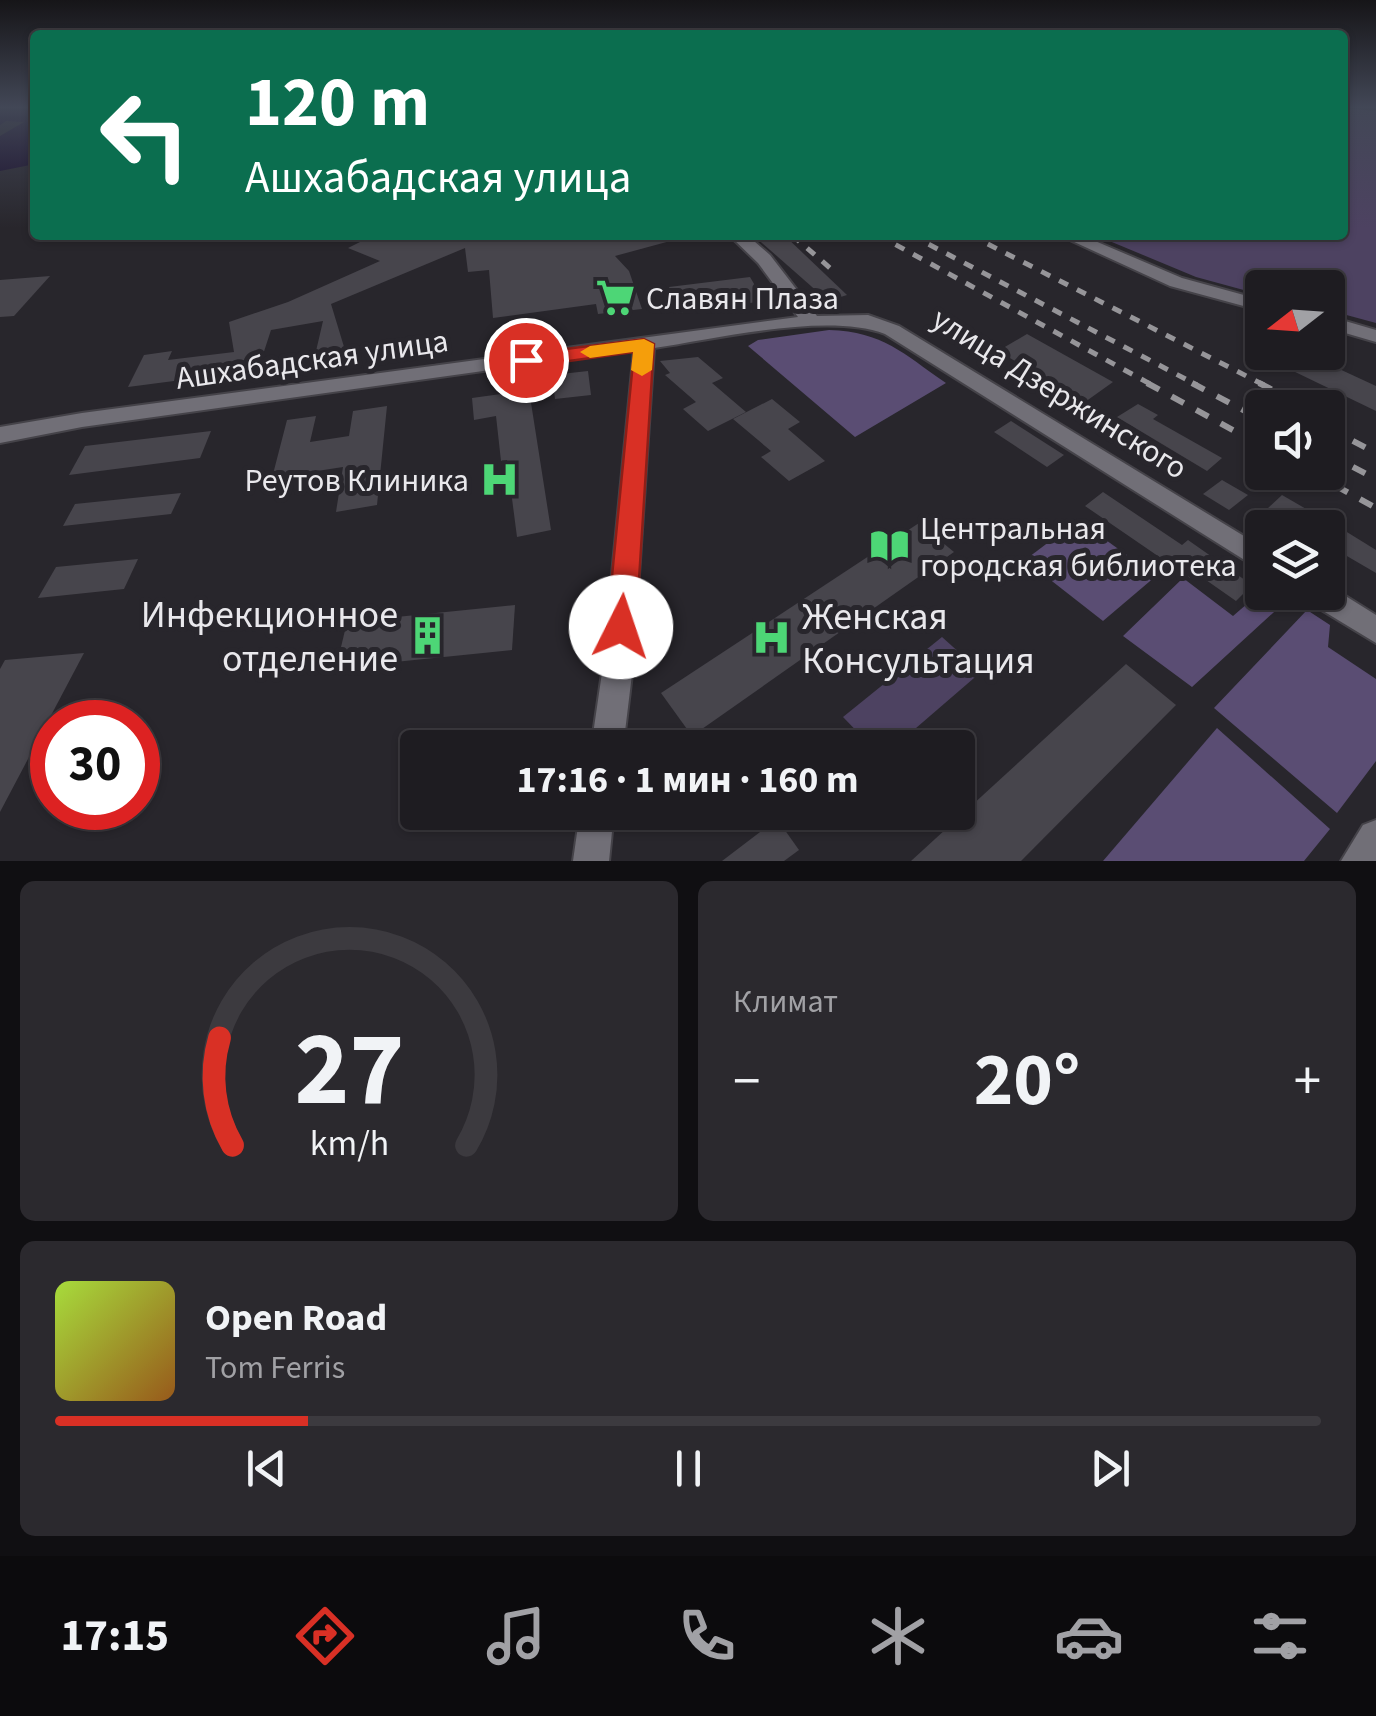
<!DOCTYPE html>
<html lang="ru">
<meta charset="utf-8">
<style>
body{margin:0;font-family:"Source Sans 3",sans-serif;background:#2b292e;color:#f1f3f6;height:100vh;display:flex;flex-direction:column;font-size:38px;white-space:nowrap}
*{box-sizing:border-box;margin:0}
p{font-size:32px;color:#a1a1a5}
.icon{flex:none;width:55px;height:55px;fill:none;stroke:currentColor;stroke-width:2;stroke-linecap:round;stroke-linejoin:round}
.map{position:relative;height:861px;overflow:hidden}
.details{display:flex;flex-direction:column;gap:20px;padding:20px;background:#100f12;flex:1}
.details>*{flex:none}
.guide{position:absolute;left:30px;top:30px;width:1318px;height:210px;border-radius:10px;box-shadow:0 2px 8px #0004,0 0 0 2px #3c3a3f;background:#0b6e4f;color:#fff;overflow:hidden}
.needle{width:65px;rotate:253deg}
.controls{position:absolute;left:1245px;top:270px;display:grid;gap:20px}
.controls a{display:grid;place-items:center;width:100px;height:100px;border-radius:10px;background:#1e1c21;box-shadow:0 2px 8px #0004,0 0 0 2px #3c3a3f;font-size:50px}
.speed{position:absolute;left:30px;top:700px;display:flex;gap:20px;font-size:50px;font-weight:700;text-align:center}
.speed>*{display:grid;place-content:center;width:130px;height:130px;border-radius:50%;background:#1e1c21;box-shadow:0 2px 8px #0004,0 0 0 2px #3c3a3f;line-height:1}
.speed .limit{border:15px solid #d22;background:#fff;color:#111}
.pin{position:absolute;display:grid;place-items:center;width:85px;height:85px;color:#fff;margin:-42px;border:5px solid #fff;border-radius:50%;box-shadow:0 2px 10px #0007}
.me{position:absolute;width:110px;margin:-55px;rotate:4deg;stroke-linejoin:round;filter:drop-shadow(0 0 8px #0008)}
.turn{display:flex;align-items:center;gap:35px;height:210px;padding:0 50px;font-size:45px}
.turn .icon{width:130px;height:130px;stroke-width:2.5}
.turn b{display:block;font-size:70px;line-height:85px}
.big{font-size:75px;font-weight:700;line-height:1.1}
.details .widget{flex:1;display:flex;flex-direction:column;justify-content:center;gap:15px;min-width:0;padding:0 35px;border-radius:15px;background:#2b292e}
.details .dial{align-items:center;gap:0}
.dial svg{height:260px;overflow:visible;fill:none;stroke:#3c3a3f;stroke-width:7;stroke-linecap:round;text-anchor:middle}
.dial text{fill:#f1f3f6;stroke:none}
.song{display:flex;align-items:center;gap:30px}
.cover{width:120px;height:120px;border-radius:15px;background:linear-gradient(135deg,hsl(80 70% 55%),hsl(30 70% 35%))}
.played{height:10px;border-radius:5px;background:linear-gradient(90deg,#d93025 20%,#3c3a3f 20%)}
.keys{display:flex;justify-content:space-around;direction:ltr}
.heat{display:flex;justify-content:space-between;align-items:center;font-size:55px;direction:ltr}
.details .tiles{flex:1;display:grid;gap:20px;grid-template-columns:1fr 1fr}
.widget:last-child{grid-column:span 2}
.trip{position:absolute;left:400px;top:730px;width:575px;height:100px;border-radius:10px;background:#1e1c21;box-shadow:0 2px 8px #0004,0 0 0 2px #3c3a3f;font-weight:700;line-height:100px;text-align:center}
.dock{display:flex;height:160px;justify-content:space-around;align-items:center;background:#0c0b0d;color:#a1a1a5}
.dock .icon{width:70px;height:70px}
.dock .current{color:#d93025}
.dock b{font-size:45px;color:#f1f3f6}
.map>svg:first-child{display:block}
.green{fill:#4d4261}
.forest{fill:#5a4d73}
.water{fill:#160929}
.building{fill:#47454c}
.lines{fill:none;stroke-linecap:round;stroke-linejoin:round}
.minor-casing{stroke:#454349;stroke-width:4}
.minor{fill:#716f77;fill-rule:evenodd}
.rail-far1{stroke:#969599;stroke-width:5;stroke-dasharray:10 10;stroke-linecap:butt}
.rail{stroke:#969599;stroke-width:6;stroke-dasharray:14 14;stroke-linecap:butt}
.route{fill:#d93025;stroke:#8d1f18;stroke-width:2.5}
.slow{fill:#f59e0b}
.labels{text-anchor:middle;stroke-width:10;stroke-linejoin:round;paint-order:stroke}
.poi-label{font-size:32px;fill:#e9e8ec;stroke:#28262c;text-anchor:start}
.street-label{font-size:32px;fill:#e9e8ec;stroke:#28262c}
.near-poi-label{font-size:38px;fill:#e9e8ec;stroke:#28262c;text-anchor:end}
</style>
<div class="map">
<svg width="1376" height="861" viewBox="0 0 1376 861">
<rect width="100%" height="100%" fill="#28262c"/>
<g class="green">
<polygon points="1343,108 1376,111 1376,323 1328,310 1328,288 1262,288 1262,295 1196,277 1095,235 1342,235"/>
<polygon points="942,637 981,672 894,747 872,747 843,717"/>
</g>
<g class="forest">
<path d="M829 330C884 332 902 353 946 383L855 437 748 346 758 340Z"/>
<polygon points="1078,520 1156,576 1103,621 1025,560"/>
<polygon points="1183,578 1233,616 1262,591 1286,601 1192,687 1123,636"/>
<polygon points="1307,610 1330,625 1328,647 1376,679 1376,761 1337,813 1214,708"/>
<polygon points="1217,728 1330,829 1304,861 1103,861"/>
</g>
<polygon class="water" points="0,108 35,108 35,164 0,171 0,136 24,122 6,121 0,125"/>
<g class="building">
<polygon points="374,235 673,235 674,240 615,256 629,271 642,309 598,314 596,304 493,318 489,270 468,272 465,248 331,304 348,360 313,364 323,321 271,330 258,370 128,387 144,355 172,351 168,360 234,352 229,322 288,302 380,261 348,248"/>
<polygon points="753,235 784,235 847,295 828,301"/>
<polygon points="50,276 14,316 0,317 0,280"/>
<polygon points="750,277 764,301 680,313 669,287"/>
<polygon points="1027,334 1113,382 1085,402 998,351"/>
<polygon points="1309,355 1376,386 1376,411 1291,370"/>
<polygon points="698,357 723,378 712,383 746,412 708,431 683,409 696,402 665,375 670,373 660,361"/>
<polygon points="588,371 591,395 555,399 552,375"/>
<polygon points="529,390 551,530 517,537 507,460 501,461 496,416 474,420 472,398"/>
<polygon points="772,399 800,422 788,429 825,461 789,481 761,457 771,451 733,419"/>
<polygon points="1138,404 1158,415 1153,419 1222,458 1207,471 1117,417"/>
<polygon points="387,406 377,505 336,512 343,467 272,478 287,420 316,416 310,442 349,436 353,411"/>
<polygon points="1011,421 1064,455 1047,467 994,432"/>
<polygon points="211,431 200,458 69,475 85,446"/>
<polygon points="1222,480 1248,495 1229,510 1203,494"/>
<polygon points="1103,492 1182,545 1188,540 1252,585 1236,601 1196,573 1190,578 1085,506"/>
<polygon points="181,493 171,514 63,526 75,504"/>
<polygon points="1282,495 1339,528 1298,528 1267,509"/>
<polygon points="919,523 954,552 692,736 661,693"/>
<polygon points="1342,529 1376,550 1376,573 1328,545"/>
<polygon points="138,559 124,589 38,598 56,567"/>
<polygon points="515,605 512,650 336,668 347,622"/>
<polygon points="84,653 0,812 0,669 5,660"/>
<polygon points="1126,664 1176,705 1021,861 911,861"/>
<polygon points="777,819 799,850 784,861 722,861"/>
</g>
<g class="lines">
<defs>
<g id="minor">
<path d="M729 235H747L770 255 817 316 868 315 899 326 1262 547V571L885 334C827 312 717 339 654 348L633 666 623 748H591L603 666 634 350 82 427 0 443V427L82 413 798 317 758 263Z"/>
<polygon points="1059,235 1081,235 1182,278 1262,300 1262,311 1170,286"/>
<polygon points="1328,316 1376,330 1376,342 1328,328"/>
<polygon points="1328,585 1376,615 1376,643 1305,600 1301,592 1328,592"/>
<polygon points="580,812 614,812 609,861 573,861"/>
<polygon points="1376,820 1376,861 1341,861 1363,825"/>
</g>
</defs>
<use href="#minor" class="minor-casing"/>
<use href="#minor" class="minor"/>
<g class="rail-far1">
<polyline points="792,235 830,268"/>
<polyline points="878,235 1152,385"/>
<polyline points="911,235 1197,385"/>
<polyline points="970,235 1264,385"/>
</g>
<g class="rail">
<polyline points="1147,383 1262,446"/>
<polyline points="1192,383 1262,420"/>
<polyline points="1259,383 1308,408"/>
<polyline points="1328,428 1376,453"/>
<polyline points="1328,454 1376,479"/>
<polyline points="1311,472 1376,508"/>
</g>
</g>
<linearGradient id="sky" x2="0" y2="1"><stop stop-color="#161518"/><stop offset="0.47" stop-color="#424756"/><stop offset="1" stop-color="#424756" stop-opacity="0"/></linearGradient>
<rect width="1376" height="228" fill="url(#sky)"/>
<polygon class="route" points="644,339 654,344 636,627 632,636 621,639 611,636 607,627 634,352 526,367 516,360 526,354"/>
<polygon class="slow" points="644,339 654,344 652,370 642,376 631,370 633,352 590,358 580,352 590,346"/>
<defs>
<symbol id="supermarket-bare" viewBox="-9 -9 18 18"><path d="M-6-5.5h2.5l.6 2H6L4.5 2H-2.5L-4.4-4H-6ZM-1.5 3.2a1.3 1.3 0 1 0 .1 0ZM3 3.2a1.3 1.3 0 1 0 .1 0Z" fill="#4dd676" stroke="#28262c" stroke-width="2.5" paint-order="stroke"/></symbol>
<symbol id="hospital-bare" viewBox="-9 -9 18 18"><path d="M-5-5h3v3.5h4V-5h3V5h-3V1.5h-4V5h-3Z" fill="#4dd676" stroke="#28262c" stroke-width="2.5" paint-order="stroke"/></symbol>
<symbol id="library-bare" viewBox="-9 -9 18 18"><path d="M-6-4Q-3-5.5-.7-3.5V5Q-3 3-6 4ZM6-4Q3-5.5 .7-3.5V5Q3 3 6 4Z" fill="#4dd676" stroke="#28262c" stroke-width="2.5" paint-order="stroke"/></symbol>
<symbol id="building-bare" viewBox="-9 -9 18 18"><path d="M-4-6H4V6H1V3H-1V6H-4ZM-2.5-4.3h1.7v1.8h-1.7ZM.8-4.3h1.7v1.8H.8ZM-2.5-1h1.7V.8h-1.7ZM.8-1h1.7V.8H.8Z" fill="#4dd676" stroke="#28262c" stroke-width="2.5" paint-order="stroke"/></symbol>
</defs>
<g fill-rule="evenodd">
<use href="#supermarket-bare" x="588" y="270" width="55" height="55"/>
<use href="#hospital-bare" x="472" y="452" width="55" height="55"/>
<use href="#library-bare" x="862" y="518" width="55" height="55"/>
<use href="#building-bare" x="400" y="608" width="55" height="55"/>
<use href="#hospital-bare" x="744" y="610" width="55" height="55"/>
</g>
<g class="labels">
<g class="poi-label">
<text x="646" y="309">Славян Плаза</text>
<text x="469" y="491" text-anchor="end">Реутов Клиника</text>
<text x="920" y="539">Центральная<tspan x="920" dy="37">городская библиотека</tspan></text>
</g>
<g class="street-label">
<text transform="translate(312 359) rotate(-8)" y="11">Ашхабадская улица</text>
<text transform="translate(1060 393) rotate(32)" y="11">улица Дзержинского</text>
</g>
<g class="near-poi-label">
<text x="398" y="627">Инфекционное<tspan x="398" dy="44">отделение</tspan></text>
<text x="802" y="629" text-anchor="start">Женская<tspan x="802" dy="44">Консультация</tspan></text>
</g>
</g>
</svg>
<div class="controls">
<a><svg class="needle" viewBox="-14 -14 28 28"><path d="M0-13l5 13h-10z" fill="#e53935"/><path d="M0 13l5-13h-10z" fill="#a1a1a5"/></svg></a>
<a><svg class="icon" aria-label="sound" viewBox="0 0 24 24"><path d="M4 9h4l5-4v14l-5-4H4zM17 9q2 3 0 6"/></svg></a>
<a><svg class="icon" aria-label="layers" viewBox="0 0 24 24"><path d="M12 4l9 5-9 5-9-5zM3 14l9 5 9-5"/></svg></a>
</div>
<div class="speed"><div class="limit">30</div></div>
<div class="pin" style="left:526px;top:360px;background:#d93025"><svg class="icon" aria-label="arrive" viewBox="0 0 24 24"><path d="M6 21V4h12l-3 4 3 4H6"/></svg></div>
<svg class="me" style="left:621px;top:627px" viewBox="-20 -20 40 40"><circle r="19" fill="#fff"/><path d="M0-13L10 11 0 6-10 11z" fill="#d93025"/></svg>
<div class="trip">17:16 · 1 мин · 160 m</div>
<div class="guide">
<div class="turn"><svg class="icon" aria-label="left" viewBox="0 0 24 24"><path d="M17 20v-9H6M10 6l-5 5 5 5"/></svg><div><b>120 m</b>Ашхабадская улица</div></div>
</div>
</div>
<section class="details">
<div class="tiles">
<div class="widget dial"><svg viewBox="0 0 100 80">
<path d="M14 69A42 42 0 1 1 86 69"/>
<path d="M14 69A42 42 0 0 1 10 36" stroke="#d93025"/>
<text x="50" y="56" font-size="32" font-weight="700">27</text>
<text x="50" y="72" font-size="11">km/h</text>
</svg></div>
<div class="widget"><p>Климат</p>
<div class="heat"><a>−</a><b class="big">20°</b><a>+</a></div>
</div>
<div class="widget">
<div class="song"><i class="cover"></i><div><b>Open Road</b><p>Tom Ferris</p></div></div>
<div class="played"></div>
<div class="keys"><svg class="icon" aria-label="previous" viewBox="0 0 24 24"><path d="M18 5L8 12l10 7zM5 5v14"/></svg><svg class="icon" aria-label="pause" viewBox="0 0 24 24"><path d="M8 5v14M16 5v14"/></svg><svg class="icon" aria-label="next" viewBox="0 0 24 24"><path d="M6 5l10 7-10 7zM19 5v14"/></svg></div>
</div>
</div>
</section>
<nav class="dock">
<b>17:15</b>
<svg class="icon current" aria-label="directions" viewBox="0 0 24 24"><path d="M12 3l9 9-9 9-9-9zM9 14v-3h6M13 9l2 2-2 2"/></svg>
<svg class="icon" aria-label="music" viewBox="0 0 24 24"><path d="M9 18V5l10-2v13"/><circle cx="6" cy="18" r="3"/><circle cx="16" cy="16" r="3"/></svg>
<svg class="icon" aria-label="phone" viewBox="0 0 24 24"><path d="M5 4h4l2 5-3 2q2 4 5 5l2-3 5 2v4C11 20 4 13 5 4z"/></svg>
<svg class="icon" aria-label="climate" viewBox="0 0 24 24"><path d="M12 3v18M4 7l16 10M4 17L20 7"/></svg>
<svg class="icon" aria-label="car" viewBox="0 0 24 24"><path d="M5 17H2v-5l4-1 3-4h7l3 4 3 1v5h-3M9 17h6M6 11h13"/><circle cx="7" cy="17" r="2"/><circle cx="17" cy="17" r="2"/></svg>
<svg class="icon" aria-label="filters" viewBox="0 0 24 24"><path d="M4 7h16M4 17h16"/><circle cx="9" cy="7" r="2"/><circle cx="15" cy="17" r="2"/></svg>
</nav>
